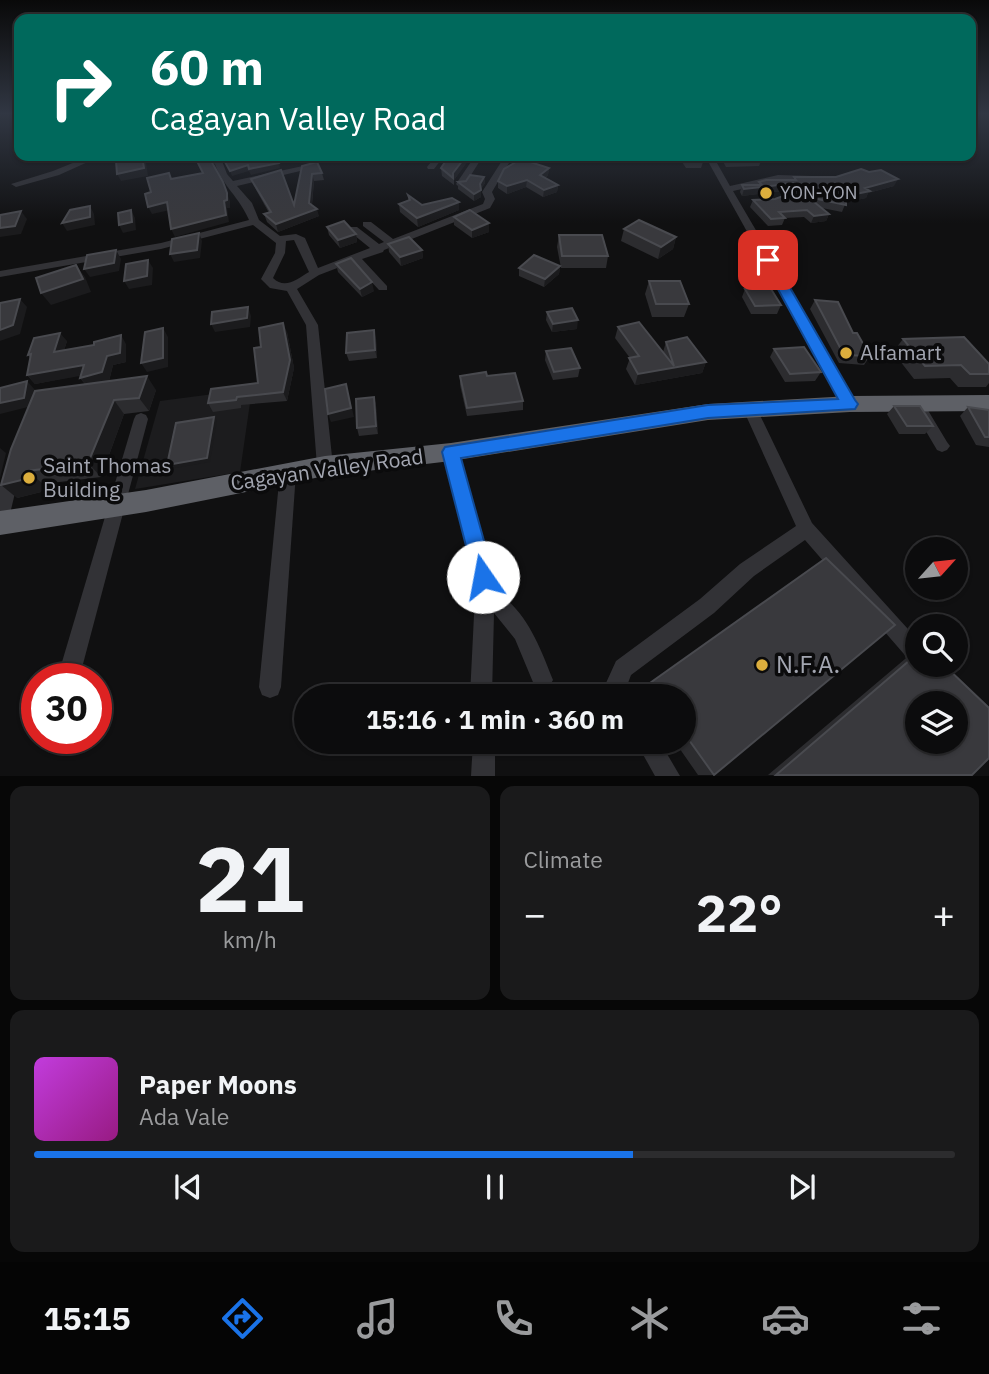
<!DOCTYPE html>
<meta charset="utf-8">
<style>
body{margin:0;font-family:"IBM Plex Sans",sans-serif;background:#1a1a1b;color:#f1f3f6;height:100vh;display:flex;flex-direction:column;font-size:26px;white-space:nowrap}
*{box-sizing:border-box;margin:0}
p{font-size:23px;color:#9a9b9d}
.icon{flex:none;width:38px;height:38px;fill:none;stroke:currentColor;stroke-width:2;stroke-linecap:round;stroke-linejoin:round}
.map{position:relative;height:776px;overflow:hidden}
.drawer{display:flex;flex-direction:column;gap:10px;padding:10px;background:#070707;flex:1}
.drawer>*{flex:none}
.top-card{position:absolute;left:14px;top:14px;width:962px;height:147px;border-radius:14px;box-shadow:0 2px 5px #0004,0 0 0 2px #2c2c2e;background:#00695c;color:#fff;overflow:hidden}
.needle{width:46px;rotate:63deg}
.buttons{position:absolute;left:905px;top:537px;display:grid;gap:14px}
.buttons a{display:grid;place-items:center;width:63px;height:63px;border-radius:50%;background:#0c0c0d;box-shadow:0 2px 5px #0004,0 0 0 2px #2c2c2e;font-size:35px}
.speed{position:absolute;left:21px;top:663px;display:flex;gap:14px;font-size:35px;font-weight:700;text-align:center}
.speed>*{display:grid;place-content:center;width:91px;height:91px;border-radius:50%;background:#0c0c0d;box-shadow:0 2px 5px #0004,0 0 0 2px #2c2c2e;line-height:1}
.speed .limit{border:10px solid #d22;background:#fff;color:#111}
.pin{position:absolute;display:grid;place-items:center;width:60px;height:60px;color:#fff;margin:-30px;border-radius:14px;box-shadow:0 4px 10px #0006}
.me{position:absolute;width:77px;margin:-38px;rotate:348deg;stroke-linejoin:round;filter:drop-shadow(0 0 5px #0008)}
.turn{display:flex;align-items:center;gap:24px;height:147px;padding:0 21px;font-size:32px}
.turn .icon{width:91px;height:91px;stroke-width:2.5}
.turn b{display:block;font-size:49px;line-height:60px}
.big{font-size:52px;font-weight:800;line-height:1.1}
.drawer .widget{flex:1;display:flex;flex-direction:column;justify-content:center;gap:10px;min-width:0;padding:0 24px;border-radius:14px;background:#1a1a1b}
.drawer .dial{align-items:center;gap:0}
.dial b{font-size:91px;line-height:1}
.song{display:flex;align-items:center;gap:21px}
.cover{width:84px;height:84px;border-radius:10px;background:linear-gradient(135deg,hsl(290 70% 55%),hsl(310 70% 35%))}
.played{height:7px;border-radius:4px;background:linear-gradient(90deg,#1a73e8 65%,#2c2c2e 65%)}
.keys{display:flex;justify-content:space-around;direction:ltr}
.heat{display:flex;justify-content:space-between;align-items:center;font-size:38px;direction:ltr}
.drawer .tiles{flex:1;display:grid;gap:10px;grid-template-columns:1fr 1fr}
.widget:last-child{grid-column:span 2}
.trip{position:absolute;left:294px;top:684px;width:402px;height:70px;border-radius:35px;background:#0c0c0d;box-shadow:0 2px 5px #0004,0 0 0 2px #2c2c2e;font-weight:800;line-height:70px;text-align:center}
.dock{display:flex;height:112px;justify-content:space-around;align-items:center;background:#050505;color:#9a9b9d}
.dock .icon{width:49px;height:49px}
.dock .active{color:#1a73e8}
.dock b{font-size:32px;color:#f1f3f6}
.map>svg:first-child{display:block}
.built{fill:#1c1c1e}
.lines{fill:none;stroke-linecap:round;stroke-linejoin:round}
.minor{fill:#323236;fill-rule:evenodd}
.highway{fill:#5e6066;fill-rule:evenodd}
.wall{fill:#2c2c2f}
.shaded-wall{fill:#1b1b1d}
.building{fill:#39393d;stroke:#494a4f;stroke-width:2;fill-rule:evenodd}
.route{fill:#1a73e8;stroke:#114b97;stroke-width:2}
.poi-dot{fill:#dcae3d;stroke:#0b0b0c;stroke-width:2.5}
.labels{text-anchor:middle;stroke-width:7;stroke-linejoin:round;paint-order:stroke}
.far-poi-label{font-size:18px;fill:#a3a6b1;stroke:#0b0b0c;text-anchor:start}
.poi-label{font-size:21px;fill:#a3a6b1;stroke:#0b0b0c;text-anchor:start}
.street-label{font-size:21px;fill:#a3a6b1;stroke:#0b0b0c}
.near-poi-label{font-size:24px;fill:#a3a6b1;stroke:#0b0b0c;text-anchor:start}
</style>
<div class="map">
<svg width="989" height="776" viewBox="0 0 989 776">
<rect width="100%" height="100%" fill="#101011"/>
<polygon class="built" points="252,389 240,472 135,489 160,401"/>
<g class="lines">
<g class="minor">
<polygon points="90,156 101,156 59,175 16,187 11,184 53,171"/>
<path d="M200 156H210L222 161 227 174 233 181 317 163V167L237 186 252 203 259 220 280 236 296 234 305 238 318 268 370 248 349 231V227H357L379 244 384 242 363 226V222H371L393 239 483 204 485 199 482 192 505 156H513L492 192 495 199 490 208 384 250 383 252 362 259 387 286V290H379L353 262 319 275 297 289 318 325 333 466 331 471 325 473 319 471 317 466 306 325 287 291 270 288 261 279 275 253 276 243 253 225 161 249 0 277V271L161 243 249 220C240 198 222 185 215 164ZM294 240 309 272C297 279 285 290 273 278L285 253 286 241Z"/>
<polygon points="436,156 444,156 434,169 428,169 427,167"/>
<polygon points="475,156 483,156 464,186 458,186 456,184"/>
<polygon points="705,156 713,156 730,186 778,175 812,176 816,179 812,182 778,181 733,191 855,400 857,404 855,408 845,408"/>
<polygon points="750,403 755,405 757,409 812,523 917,639 917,664 910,661 805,540 754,576 714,613 631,675 628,683 629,696 607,696 606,683 616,661 700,599 740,564 796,526 743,409 745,405"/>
<polygon points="921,405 926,407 947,442 950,446 947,450 942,452 937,450 914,411 916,407"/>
<polygon points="141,413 146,415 148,419 79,679 57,679 134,419 136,415"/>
<path d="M451 446 456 448 459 452 490 560 494 590C527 611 539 645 553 680L549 687 542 691 535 687 515 639 494 613 492 696H470L475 595 472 560 443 452 446 448Z"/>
<polygon points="12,465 18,467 20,472 9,518 6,523 0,526 0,487 6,467"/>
<polygon points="288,465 294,467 296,472 281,687 278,695 270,698 262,695 259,687 280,472 282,467"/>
<polygon points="473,742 495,742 495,776 471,776"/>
<polygon points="636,742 660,742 680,776 655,776"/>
</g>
<polygon class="highway" points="989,395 989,411 850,412 708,420 451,461 325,476 146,512 0,535 0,511 146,490 325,456 451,443 708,404 850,396"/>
</g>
<g class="wall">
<polygon points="449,156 471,156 454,180 454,185 442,176 441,168"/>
<polygon points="678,156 702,156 704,159 701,168 686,168"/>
<polygon points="720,156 792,156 761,161 759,166 726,167"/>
<polygon points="302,166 322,173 324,180 314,181 312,205 319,216 278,232 267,222 264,214 269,213 254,186 251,179 294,205"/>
<polygon points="549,168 548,175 545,178 558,185 557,192 543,197 526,187 507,194 498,188 498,181"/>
<polygon points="484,177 485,183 481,189 481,197 474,201 458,189 458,182"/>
<polygon points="794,177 894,186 868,193 866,198 846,202 842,212 822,208 829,214 826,221 811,223 804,217 785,218 782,225 768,226 750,207 753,200 775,199 795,192 792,190 742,196 740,192 742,185 758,185 759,182 792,180"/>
<polygon points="408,195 422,205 459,202 459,210 418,227 400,212 399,204 408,200"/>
<polygon points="454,217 489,232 472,238 454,225"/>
<polygon points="327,227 356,234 357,242 340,248 329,235"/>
<polygon points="624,229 676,237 673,249 658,259 621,241"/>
<polygon points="559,235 608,256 606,268 561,268 557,247"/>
<polygon points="388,244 422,250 423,258 401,266 389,252"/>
<polygon points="336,264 374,291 362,297 338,272"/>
<polygon points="560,266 559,274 544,287 519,276 519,268"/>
<polygon points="649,281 689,304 684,317 652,317 645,294"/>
<polygon points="745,289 781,305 777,314 751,314 742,297"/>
<polygon points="815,300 853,333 870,356 864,365 839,363 810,309"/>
<polygon points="547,312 577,329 552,332 546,320"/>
<polygon points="618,327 663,352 666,342 706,362 702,373 635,385 626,369 630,358 615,338"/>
<polygon points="287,332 294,368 287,401 241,405 241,408 213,412 208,403 258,383 261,347"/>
<polygon points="376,338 377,358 349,361 346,353"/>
<polygon points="903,339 989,364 989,383 986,387 958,387 950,378 914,379 893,352"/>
<polygon points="67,341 64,350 126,344 126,362 113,365 109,381 156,390 149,411 124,414 101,477 43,484 41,492 17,498 29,407 3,388 35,390 34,395 85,384 80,378 81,375 35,384 27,375 30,358 28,355"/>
<polygon points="774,349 821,372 815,381 785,382 770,357"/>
<polygon points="546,351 580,368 578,377 553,380 545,360"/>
<polygon points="460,376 487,376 523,401 523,410 467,416 460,385"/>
<polygon points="374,397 376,405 378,434 359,436 357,428"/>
<polygon points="894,406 933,426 925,434 899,434 887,414"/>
<polygon points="968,407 989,410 989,447 976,445 960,416"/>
<polygon points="826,558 895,625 714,775 698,775 675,742 684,742 684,696 644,696 642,694 650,683"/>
<polygon points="917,652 917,665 972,775 768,775 905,659"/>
</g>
<g class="shaded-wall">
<polygon points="142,156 145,156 148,176 121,181 117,174"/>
<polygon points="289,156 314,156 315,161 306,163 305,158 278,163 277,158"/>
<polygon points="466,156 471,157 454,180 453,173"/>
<polygon points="758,156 792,156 761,161 762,157"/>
<polygon points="279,163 280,168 251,175 249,171 232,176 230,171 248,165"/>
<polygon points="549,168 548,175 539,182 540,175"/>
<polygon points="312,174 314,181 311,211 309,203"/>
<polygon points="484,177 485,183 480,191 480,184"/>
<polygon points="898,179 894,186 868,193 866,198 843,203 846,196 865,188"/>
<polygon points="527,180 526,187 507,194 507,186"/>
<polygon points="223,182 230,201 230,208 227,208 229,222 175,237 171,229 224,201"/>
<polygon points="795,183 792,190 742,196 744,189"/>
<polygon points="558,185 557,192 543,197 544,190"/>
<polygon points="481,190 481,197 474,201 474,194"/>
<polygon points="167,202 170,210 152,214 148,207"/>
<polygon points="459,202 459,210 418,227 417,218"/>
<polygon points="90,206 94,214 95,225 67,231 62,223"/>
<polygon points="317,209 319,216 278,232 276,224"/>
<polygon points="131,210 135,218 136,230 123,233 119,225"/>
<polygon points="21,211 27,219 21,234 0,237 0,228"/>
<polygon points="829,214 826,221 811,223 814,216"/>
<polygon points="489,223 489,232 472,238 472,230"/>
<polygon points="199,233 202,241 200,258 174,262 170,254"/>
<polygon points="356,234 357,242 340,248 338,240"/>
<polygon points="676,237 673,249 658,259 661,247"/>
<polygon points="116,250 121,259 119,271 90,277 84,269"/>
<polygon points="422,250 423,258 401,266 400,257"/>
<polygon points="148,260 153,268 152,285 129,289 124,281"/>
<polygon points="76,265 85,277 91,292 51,305 41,293"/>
<polygon points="560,266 559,274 544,287 545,279"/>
<polygon points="372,282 374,291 362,297 360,289"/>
<polygon points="20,299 27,307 20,334 0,341 0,330"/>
<polygon points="248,307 251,316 250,327 215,332 211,324"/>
<polygon points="578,320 577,329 552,332 553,324"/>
<polygon points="283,323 287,332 294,368 287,401 283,392"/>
<polygon points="163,328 168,337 168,367 147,372 141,363"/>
<polygon points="374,330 376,338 377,358 375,350"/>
<polygon points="60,333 67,341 61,360 54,352"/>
<polygon points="121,335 126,344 126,362 113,365 109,381 87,386 80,378 107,356"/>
<polygon points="706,362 702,373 635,385 638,374"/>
<polygon points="84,365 91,374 35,384 27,375"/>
<polygon points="147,376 156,390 149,411 139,398"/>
<polygon points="27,381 35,390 32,406 0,414 0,403"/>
<polygon points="346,384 354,417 331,422 328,414"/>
<polygon points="374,397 376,405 378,434 376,426"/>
<polygon points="114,400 124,414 101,477 88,463"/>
<polygon points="214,417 217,421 210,462 170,469 167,465"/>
<polygon points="0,448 6,453 0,478"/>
<polygon points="28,471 43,484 41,492 17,498 1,485"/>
</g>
<g class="building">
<polygon points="129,156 142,156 144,168 117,174 116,161 129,158"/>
<polygon points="247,156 289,156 277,158 279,163 249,169 248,165 230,171 225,162"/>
<polygon points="449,156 466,156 453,173 453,178 441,168"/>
<polygon points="686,156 702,156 704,159 688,159"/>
<polygon points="728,156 761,156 762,157 729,158"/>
<polygon points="210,159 223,182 227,193 227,200 224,201 226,215 171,229 167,202 148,207 145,194 151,192 147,178 169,173 171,179 203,173 197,161"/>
<polygon points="521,159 549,168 540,175 558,185 544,190 527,180 507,186 498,181 504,169"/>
<polygon points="317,162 322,173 312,174 309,203 317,209 276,224 264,214 271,212 251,179 281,170 294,205 302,166"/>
<polygon points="861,169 869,172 881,170 898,179 865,188 870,191 846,196 846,205 808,197 829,214 814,216 807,210 779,212 785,218 771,219 753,200 775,199 800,190 802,187 795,183 744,189 742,185 762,185 759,182 766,180 796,180 794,177 836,177"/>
<polygon points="470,175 484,177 480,184 481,190 474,194 458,182 466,181"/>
<polygon points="408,195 422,205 452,198 459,202 417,218 399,204 410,200"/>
<polygon points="90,206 90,217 62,223 70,210"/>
<polygon points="131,210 132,222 119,225 118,213"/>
<polygon points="470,210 489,223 472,230 454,217"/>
<polygon points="21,211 15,226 0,228 0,215"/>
<polygon points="639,220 676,237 661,247 624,229"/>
<polygon points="344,221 356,234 338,240 327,227"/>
<polygon points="199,233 197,250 170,254 172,239"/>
<polygon points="559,235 602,235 608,256 562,256"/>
<polygon points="409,237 422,250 400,257 388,244"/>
<polygon points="116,250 114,263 84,269 87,255"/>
<polygon points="534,255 560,266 545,279 519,268"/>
<polygon points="351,258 372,282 360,289 336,264"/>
<polygon points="148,260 147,276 124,281 126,264"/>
<polygon points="76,265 83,279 41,293 36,278"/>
<polygon points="649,281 680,281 689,304 656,304"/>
<polygon points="745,289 771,289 781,305 755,306"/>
<polygon points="20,299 13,325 0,330 0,303"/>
<polygon points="815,300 838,302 853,333 857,333 870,356 844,355"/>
<polygon points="248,307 247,318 211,324 212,312"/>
<polygon points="572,308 578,320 553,324 547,312"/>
<polygon points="639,322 674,366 666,342 687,337 706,362 638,374 629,358 639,356 618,327"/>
<polygon points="283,323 290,360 283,392 237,397 236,400 208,403 211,389 258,383 254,348 261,347 259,328"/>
<polygon points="163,328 163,358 141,363 145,332"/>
<polygon points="374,330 375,350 346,353 347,333"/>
<polygon points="60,333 54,352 94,345 94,342 121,335 120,353 107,356 102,372 80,378 84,365 27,375 31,354 28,355 34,338"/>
<polygon points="964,337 989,364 989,374 970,374 961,365 925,366 903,339"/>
<polygon points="804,347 821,372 790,374 774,349"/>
<polygon points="571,348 580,368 554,372 546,351"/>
<polygon points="486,372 487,376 515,373 523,401 467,408 460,376"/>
<polygon points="147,376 139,398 114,400 88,463 28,471 26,479 1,485 11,449 35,391"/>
<polygon points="27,381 24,398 0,403 0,388"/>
<polygon points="346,384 351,408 328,414 325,389"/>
<polygon points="374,397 376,426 357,428 356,399"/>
<polygon points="894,406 920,406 933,426 907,426"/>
<polygon points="968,407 989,410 989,437 985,437"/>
<polygon points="214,417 207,458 167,465 176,423"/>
<polygon points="826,558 895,625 714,775 684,733 684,696 659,696 650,683"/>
<path d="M917 654V665H944L989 708V758L972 775H776ZM917 704H956V742H917Z"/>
</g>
<linearGradient id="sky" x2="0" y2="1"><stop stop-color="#090909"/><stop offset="0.51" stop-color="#313743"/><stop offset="1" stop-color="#313743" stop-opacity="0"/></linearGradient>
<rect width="989" height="223" fill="url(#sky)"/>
<polygon class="route" points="768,256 774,260 855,400 858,404 855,409 708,418 461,458 494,577 491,585 483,588 476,585 442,452 445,447 708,405 838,399 762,260"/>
<g class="poi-dot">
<circle cx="766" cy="193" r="7"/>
<circle cx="846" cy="353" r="7"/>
<circle cx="29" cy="478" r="7"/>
<circle cx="762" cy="665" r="7"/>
</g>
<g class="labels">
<g class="far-poi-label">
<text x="780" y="199">YON-YON</text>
</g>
<g class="poi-label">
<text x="860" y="360">Alfamart</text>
<text x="43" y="473">Saint Thomas<tspan x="43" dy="24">Building</tspan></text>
</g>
<g class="street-label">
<text transform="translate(327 470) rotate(-8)" y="7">Cagayan Valley Road</text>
</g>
<g class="near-poi-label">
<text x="776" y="673">N.F.A.</text>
</g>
</g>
</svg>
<div class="buttons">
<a><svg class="needle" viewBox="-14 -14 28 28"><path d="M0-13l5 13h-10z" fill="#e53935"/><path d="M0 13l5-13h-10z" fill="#9a9b9d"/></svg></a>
<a><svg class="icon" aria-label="search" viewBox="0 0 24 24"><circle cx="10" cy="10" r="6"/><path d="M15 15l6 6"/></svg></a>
<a><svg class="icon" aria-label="layers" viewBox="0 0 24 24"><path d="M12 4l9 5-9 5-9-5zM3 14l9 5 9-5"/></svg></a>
</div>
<div class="speed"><div class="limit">30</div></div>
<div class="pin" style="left:768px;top:260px;background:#d93025"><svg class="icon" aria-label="arrive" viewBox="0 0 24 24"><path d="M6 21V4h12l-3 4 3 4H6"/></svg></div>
<svg class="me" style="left:483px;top:577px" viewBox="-20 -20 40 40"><circle r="19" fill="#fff"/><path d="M0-13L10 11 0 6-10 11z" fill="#1a73e8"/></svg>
<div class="trip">15:16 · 1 min · 360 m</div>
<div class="top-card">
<div class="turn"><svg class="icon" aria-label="right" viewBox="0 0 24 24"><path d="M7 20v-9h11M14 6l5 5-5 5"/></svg><div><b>60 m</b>Cagayan Valley Road</div></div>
</div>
</div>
<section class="drawer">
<div class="tiles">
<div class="widget dial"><b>21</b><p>km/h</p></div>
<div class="widget"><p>Climate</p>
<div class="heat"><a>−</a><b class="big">22°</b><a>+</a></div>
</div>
<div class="widget">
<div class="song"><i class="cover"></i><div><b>Paper Moons</b><p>Ada Vale</p></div></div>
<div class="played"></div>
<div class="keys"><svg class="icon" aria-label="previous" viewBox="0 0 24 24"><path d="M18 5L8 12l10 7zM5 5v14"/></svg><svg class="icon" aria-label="pause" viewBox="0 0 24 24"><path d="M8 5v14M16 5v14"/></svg><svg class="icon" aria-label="next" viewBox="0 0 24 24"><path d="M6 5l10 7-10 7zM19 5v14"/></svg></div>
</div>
</div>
</section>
<nav class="dock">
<b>15:15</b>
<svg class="icon active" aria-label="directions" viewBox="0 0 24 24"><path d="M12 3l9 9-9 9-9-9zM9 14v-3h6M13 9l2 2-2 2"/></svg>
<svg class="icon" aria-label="music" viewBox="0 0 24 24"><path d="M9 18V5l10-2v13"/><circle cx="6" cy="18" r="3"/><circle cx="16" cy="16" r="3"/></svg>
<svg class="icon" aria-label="phone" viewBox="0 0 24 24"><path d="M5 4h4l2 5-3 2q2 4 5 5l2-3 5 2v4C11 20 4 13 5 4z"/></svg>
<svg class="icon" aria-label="climate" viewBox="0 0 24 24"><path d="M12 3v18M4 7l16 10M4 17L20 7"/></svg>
<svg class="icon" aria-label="car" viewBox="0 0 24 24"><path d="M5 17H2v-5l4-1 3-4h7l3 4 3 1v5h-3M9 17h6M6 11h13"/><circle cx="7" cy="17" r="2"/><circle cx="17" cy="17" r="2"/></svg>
<svg class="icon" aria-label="filters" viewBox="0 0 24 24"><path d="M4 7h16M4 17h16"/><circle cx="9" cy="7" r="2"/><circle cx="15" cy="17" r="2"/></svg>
</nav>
